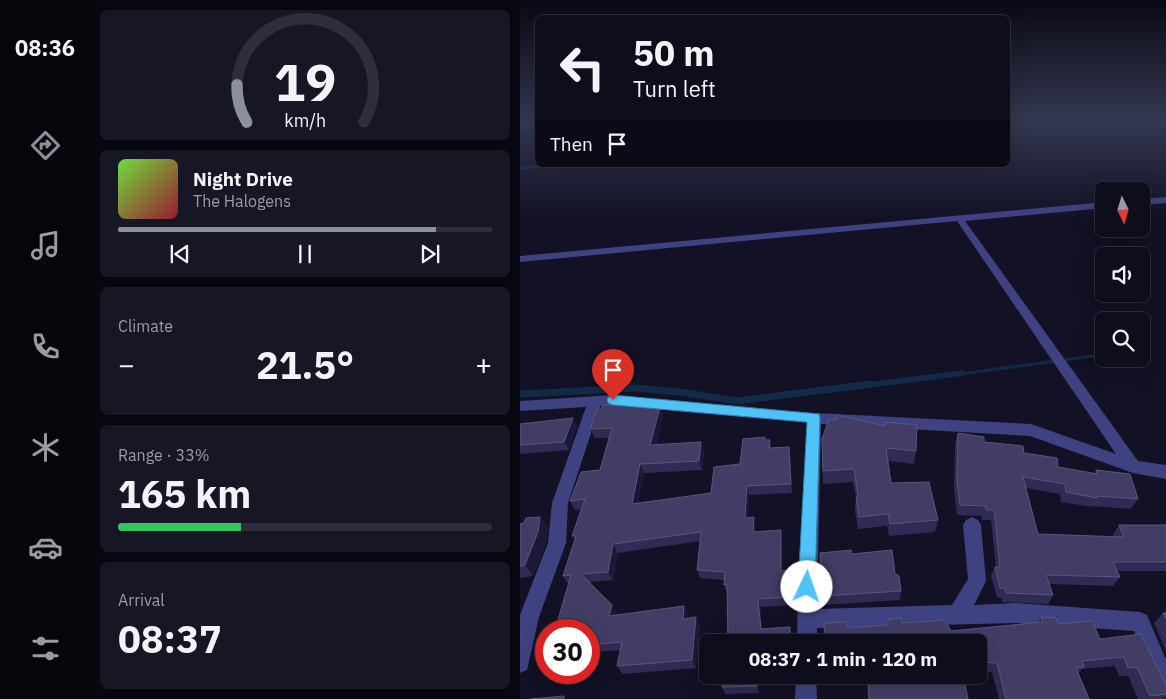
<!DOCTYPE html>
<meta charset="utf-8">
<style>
body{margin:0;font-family:"IBM Plex Sans",sans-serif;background:#171625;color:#f1f3f6;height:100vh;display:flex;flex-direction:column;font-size:19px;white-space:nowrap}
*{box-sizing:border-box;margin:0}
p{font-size:16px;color:#9b9ca3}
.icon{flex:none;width:28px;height:28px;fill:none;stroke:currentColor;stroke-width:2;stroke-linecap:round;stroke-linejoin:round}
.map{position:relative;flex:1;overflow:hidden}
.sheet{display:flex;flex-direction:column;gap:10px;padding:10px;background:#08070f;width:430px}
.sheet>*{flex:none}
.top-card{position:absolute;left:15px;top:15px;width:475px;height:152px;border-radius:8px;box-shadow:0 5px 20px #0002,0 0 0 1px #2e2d3b;background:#0e0d1c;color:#f1f3f6;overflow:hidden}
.needle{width:32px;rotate:175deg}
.buttons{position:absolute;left:575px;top:182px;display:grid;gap:10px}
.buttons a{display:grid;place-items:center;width:55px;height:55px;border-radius:8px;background:#0e0d1c;box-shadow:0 5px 20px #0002,0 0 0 1px #2e2d3b;font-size:25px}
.speed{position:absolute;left:15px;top:619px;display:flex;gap:10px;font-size:25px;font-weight:700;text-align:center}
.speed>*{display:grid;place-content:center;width:65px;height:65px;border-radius:50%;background:#0e0d1c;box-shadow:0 5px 20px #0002,0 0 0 1px #2e2d3b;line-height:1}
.speed .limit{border:8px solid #d22;background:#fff;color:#111}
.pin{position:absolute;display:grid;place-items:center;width:42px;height:42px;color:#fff;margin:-51px -21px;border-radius:50% 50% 50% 0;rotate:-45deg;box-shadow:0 0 5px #0007}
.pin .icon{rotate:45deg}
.me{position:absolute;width:55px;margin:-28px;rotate:3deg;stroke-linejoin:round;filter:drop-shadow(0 0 4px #0008)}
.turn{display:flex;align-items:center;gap:18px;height:105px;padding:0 15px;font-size:22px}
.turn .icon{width:65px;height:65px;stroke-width:2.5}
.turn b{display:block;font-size:35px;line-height:42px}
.then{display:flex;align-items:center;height:48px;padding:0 15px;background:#0003;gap:10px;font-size:19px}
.big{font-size:38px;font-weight:800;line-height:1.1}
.sheet .card{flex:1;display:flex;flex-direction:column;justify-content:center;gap:8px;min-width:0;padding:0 18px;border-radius:8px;background:#171625}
.sheet .dial{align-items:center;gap:0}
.dial svg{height:130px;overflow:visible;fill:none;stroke:#2e2d3b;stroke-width:7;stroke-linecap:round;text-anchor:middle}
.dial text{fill:#f1f3f6;stroke:none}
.song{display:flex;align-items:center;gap:15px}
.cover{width:60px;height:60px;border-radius:8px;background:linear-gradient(135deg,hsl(100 70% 55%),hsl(350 70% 35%))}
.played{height:5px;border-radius:2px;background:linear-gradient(90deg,#8c9099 85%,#2e2d3b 85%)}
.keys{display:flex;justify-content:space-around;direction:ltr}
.heat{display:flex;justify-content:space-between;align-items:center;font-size:28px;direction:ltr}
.charge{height:8px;border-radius:4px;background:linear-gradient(90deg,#34c759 33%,#2e2d3b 0)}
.trip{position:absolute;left:179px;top:634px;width:288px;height:50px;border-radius:8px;background:#0e0d1c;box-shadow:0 5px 20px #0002,0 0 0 1px #2e2d3b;font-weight:800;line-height:50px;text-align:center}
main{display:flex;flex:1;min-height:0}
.menu{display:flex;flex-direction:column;width:90px;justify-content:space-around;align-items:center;background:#06050b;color:#9b9ca3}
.menu .icon{width:35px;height:35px}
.menu .current{color:#8c9099}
.menu b{font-size:22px;color:#f1f3f6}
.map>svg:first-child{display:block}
.water{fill:#122a48}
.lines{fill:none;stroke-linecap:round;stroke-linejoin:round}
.stream-far2{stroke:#122a48;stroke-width:3}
.stream-far1{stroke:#122a48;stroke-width:5.5}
.stream{stroke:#122a48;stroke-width:7}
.lane{fill:#3f4281;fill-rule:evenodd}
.street{fill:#3f4281;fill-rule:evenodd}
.wall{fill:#2f2b52}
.shaded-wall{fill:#1c1938}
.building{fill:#413d64;stroke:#59567c}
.route{fill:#4fc3f7;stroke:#337fa1}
</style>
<main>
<nav class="menu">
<b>08:36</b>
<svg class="icon current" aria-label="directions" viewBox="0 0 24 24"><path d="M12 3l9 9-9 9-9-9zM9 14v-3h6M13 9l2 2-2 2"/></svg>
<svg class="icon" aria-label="music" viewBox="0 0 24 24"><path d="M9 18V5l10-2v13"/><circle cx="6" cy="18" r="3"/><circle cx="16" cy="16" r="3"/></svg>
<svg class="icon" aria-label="phone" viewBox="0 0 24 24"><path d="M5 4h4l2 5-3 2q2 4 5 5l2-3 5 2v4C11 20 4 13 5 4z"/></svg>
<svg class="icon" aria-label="climate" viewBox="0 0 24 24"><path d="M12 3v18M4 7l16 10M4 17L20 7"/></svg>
<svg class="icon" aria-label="car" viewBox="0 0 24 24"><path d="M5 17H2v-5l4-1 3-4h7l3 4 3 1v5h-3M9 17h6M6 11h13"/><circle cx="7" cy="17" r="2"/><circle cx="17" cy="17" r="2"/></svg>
<svg class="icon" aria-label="filters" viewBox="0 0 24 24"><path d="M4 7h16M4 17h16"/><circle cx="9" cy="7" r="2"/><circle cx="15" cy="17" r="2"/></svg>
</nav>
<section class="sheet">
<div class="card dial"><svg viewBox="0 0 100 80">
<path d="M14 69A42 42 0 1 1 86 69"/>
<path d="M14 69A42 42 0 0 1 8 46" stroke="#8c9099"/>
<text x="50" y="56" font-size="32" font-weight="700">19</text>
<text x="50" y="72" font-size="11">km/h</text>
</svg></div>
<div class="card">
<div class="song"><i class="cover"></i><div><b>Night Drive</b><p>The Halogens</p></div></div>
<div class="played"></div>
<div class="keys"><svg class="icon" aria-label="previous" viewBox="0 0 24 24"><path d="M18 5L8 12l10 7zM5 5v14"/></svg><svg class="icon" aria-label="pause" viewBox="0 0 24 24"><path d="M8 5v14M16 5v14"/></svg><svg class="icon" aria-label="next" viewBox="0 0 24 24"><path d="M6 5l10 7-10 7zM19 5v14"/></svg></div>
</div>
<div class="card"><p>Climate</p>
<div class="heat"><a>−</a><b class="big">21.5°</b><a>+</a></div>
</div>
<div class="card"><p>Range · 33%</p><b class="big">165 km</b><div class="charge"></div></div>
<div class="card"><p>Arrival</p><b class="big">08:37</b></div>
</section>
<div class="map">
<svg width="646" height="699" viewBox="0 0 646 699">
<rect width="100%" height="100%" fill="#121125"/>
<polygon class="water" points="584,353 584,356 437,376 436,373"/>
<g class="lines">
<polyline class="stream-far2" points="0,168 41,165"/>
<polyline class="stream-far1" points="341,386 443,373"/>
<polyline class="stream" points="0,394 116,388 160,392 217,401 351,384"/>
<polygon class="lane" points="634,121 639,121 646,125 646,128"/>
<g class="street">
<polygon points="1,121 7,121 2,130 0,131"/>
<polygon points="646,197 646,203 621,205 621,199"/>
<polygon points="584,202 584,208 445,221 618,461 646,465 646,479 613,473 510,436 301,424 297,609 432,605 448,579 443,525 446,520 452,517 458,520 461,525 466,581 454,605 495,603 620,612 627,615 646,660 646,696 639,692 614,631 495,623 297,628 297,642 277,642 278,587 287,423 93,405 80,406 48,503 46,543 19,617 7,670 0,673 0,615 28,543 32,503 66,407 0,411 0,401 93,395 294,413 511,424 596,454 437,221 0,262 0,256"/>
<polygon points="276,675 296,675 297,699 275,699"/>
</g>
</g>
<g class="wall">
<polygon points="136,404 143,416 136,445 184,451 182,470 124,473 118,503 191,493 220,464 245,440 250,440 251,448 270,456 272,493 229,495 228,518 236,526 236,532 262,539 262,571 273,570 275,605 240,607 242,629 270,627 271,635 208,642 207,593 204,585 204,580 180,578 177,570 180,541 98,553 93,580 70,582 97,613 97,615 164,606 168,614 167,619 180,625 176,668 103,674 97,666 101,650 69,653 69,630 48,584 43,576 55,540 52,536 62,509 55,510 50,501 80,470 89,438 75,438 70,429"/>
<polygon points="317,420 396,451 394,464 368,461 371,483 418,520 415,532 369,536 367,526 338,529 335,511 336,498 333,482 303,484 302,439"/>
<polygon points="0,424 57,426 49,450 0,454"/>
<polygon points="438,433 464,442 504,453 538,467 575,473 576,470 618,499 611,509 573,506 572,507 541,502 540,494 506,488 518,534 594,537 593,535 599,525 646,525 646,571 597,571 600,577 593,586 529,584 533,595 528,604 482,602 481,598 477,597 471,576 475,567 476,567 471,520 462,520 462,516 437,515 434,490 435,443"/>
<polygon points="0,524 28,528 26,543 13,576 0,578"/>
<polygon points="300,553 332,554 375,573 381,591 380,600 303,605"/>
<polygon points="643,613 646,613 646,651 634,623"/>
<polygon points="521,617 538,624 580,639 646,686 646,697 643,699 618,699 608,676 599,676 595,666 562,669 558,674 569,699 479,699 472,672 458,671 458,642 328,628 367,625 382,623 431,631 518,623"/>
<polygon points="203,675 242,675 239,675 239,693 205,694 202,687"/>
<polygon points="347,675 443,675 448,699 348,699"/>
</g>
<g class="shaded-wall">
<polygon points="136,404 138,411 140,407 143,416 133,454 130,445"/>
<polygon points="53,418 57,426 49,450 44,442"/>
<polygon points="181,442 184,451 182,470 179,461"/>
<polygon points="120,464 124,473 116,513 112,504"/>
<polygon points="227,486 229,495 227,527 225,518"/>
<polygon points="20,517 28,528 26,543 13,576 5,565"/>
<polygon points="234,517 236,526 235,540 233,532"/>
<polygon points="261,530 262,539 262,579 261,571"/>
<polygon points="93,544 98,553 93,580 88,572"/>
<polygon points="273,570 274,578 275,605 274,597"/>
<polygon points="238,599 240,607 243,637 241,629"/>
<polygon points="92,605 97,613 95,624 89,616"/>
<polygon points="164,606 168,614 167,627 163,619"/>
<polygon points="176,617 180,625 176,668 172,660"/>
<polygon points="270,627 271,635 271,642 270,642"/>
<polygon points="237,675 239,675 239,693 237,686"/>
</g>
<g class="building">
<polygon points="136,404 136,407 140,407 130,445 181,442 179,461 120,464 112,504 191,493 194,467 220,464 223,439 245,437 245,440 250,440 249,448 269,447 271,484 227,486 225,518 234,517 233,532 261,530 261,571 273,570 274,597 238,599 241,629 270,627 270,642 201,642 208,642 207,584 204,585 205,572 177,570 181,532 93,544 88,572 61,574 92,605 89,616 164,606 163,619 176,617 172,660 97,666 102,642 69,645 69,630 35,630 51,575 43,576 56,536 52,536 65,499 50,501 61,472 80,470 92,428 70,429 77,408 82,408 83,405"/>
<polygon points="317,415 365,426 365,422 397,425 396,451 366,448 371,483 409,482 418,520 370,524 368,514 339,517 336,498 338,496 334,469 303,471 302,439 309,419 317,420"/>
<polygon points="53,418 44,442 0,445 0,424"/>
<polygon points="438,433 464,437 464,442 503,446 504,453 537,458 538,467 577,474 576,470 610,474 618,499 577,496 577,498 546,492 545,484 503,477 518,534 604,537 599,525 646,525 646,562 593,562 600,577 526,575 533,595 486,593 485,589 480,588 475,567 480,567 474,510 466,510 465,506 440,505 437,480"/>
<polygon points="20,517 18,532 5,565 0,566 0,524 4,523 6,518"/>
<polygon points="331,550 332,554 372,550 375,573 379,576 381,591 302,596 300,553"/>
<polygon points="643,613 646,613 646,619"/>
<polygon points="521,617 536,618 538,624 572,621 580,639 621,634 646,686 646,694 630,696 617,667 608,668 604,657 562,661 564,667 556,668 569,699 486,699 477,663 458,662 458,642 305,642 304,623 326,622 328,628 367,625 369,619 381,618 382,623 425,620 431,631 523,622"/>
<polygon points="203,675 237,675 237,686 202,687"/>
<polygon points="348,675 443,675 448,699 349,699"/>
<polygon points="44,696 44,699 11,699"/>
</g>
<linearGradient id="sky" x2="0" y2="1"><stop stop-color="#0a0914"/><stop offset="0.55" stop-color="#333851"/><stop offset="1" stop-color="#333851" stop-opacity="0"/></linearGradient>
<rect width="646" height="219" fill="url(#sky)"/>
<polygon class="route" points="93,395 299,414 300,418 295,587 293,593 287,595 281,593 278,587 287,422 93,405 88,403 87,400 88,397"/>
</svg>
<div class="buttons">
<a><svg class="needle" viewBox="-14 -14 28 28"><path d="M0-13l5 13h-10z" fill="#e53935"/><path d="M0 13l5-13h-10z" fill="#9b9ca3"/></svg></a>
<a><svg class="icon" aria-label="sound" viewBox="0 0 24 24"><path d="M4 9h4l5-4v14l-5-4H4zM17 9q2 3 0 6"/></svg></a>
<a><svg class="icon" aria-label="search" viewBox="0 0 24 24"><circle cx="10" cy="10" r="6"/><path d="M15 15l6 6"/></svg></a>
</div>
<div class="speed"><div class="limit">30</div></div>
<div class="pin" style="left:93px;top:400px;background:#d93025"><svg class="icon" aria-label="arrive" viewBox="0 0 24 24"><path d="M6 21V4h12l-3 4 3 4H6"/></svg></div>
<svg class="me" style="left:287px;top:587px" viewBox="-20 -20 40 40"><circle r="19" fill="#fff"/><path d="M0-13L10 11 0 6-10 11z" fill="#4fc3f7"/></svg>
<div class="trip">08:37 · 1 min · 120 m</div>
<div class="top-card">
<div class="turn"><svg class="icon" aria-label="left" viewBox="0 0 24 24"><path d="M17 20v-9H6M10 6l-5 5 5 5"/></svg><div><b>50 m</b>Turn left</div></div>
<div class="then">Then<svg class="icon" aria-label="arrive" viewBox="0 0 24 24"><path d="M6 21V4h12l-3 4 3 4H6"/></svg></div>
</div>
</div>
</main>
